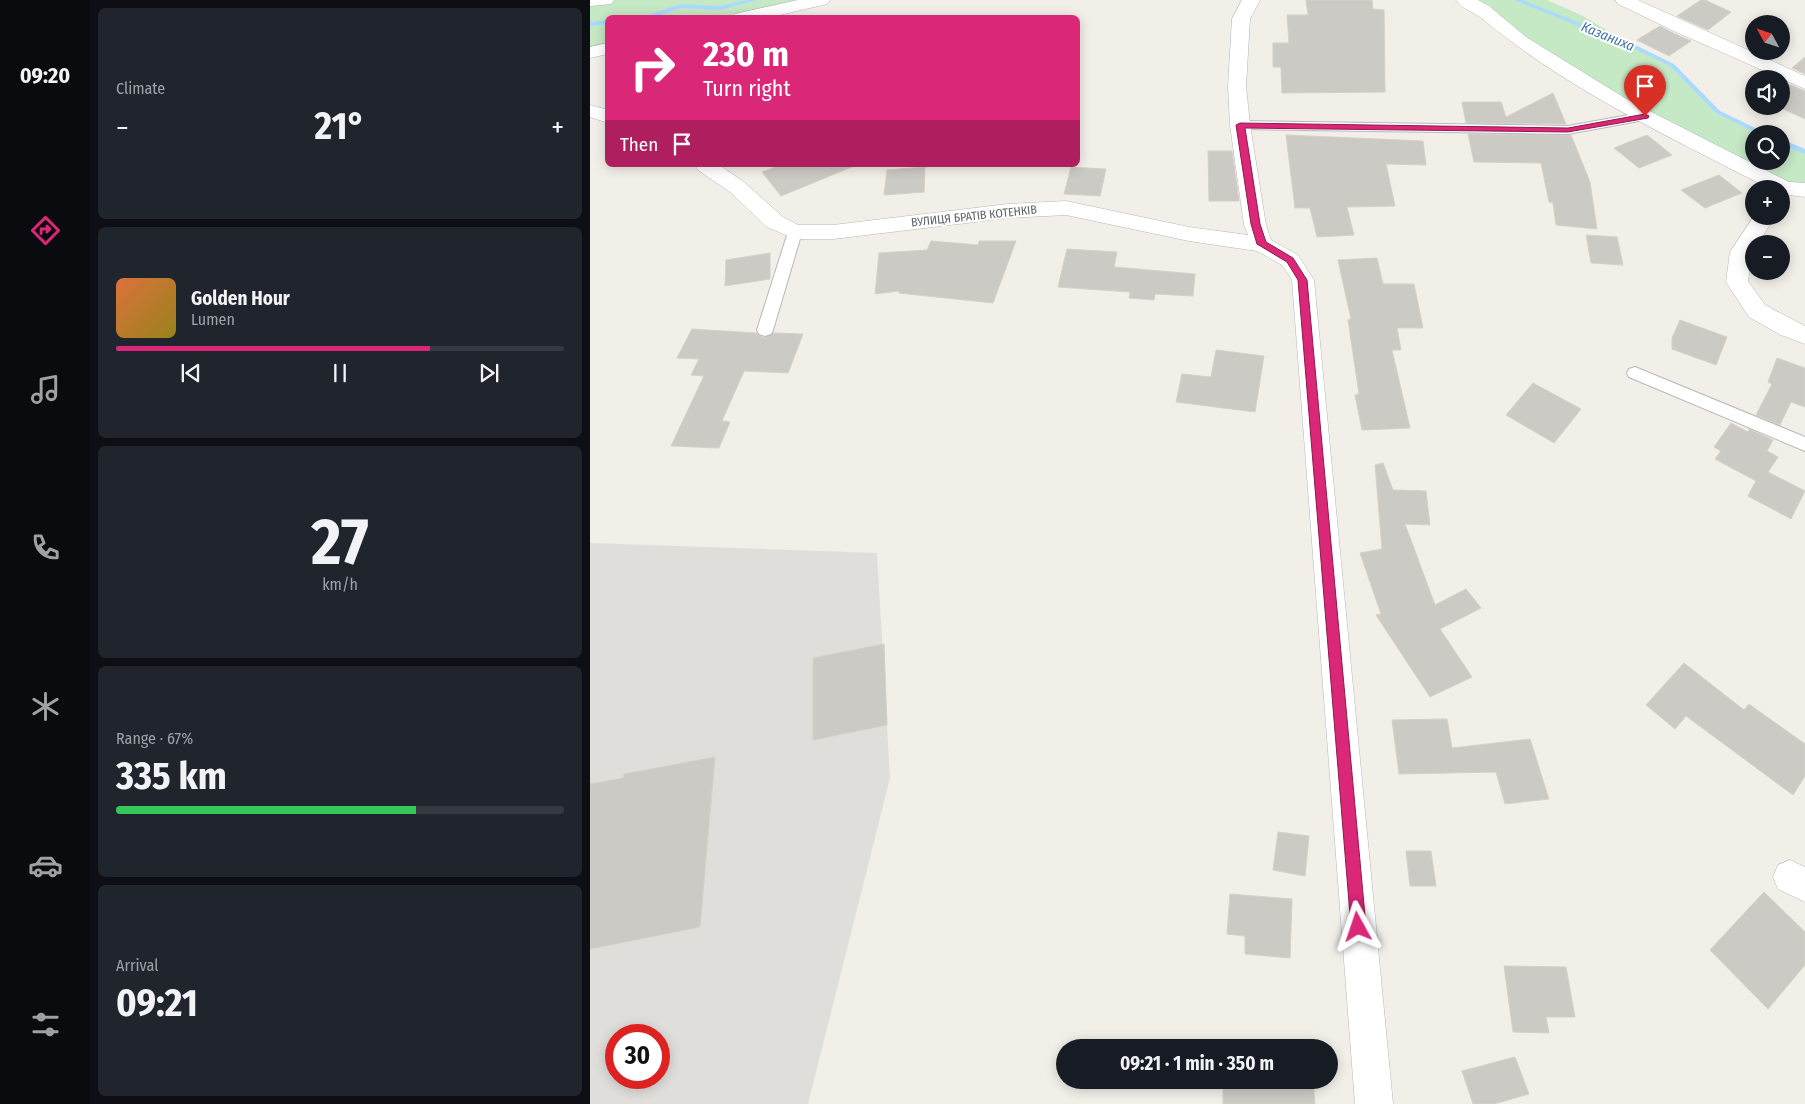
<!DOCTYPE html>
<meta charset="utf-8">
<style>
body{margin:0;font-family:"Fira Sans Condensed",sans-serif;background:#20242c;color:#f1f3f6;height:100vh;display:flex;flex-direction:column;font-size:19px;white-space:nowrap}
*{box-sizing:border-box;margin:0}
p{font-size:16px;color:#9ea1a6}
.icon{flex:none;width:28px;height:28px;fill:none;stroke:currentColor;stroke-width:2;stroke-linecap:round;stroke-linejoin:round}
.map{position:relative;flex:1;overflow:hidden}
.sheet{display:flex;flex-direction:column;gap:8px;padding:8px;background:#0d0f14;width:500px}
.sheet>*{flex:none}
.top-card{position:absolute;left:15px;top:15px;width:475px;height:152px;border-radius:8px;box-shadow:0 2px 12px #0003;background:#db2777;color:#fff;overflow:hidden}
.needle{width:32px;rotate:310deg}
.fabs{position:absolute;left:1155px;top:15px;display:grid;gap:10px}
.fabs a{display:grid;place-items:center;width:45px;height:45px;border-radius:50%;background:#171b24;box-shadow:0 2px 12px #0003;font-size:25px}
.speed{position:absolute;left:15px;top:1024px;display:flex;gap:10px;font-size:25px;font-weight:700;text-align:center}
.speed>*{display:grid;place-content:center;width:65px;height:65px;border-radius:50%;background:#171b24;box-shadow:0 2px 12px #0003;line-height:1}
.speed .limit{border:8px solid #d22;background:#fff;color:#111}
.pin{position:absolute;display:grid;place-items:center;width:42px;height:42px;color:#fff;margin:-51px -21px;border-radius:50% 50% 50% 0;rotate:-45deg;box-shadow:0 0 5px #0007}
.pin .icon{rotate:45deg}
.me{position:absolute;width:55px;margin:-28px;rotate:355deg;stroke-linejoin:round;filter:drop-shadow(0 0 4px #0008)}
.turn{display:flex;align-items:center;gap:18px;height:105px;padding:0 15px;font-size:22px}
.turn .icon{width:65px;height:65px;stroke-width:2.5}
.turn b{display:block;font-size:35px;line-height:42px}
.then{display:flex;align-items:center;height:48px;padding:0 15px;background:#0003;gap:10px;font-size:19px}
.big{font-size:38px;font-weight:700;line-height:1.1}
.sheet .widget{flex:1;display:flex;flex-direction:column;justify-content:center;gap:8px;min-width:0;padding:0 18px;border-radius:8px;background:#20242c}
.sheet .dial{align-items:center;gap:0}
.dial b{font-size:65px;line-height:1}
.song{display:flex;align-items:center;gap:15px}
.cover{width:60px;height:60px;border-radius:8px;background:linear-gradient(135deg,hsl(20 70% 55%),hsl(50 70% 35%))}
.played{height:5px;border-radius:2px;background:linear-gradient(90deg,#db2777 70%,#363941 70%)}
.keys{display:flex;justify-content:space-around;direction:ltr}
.heat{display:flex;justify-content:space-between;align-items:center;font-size:28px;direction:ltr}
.charge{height:8px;border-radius:4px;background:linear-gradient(90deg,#34c759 67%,#363941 0)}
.trip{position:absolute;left:466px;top:1039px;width:282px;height:50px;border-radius:25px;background:#171b24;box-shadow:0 2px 12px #0003;font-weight:700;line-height:50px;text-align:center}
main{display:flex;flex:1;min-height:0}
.dock{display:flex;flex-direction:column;width:90px;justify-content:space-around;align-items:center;background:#090b0e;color:#9ea1a6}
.dock .icon{width:35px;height:35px}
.dock .on{color:#db2777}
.dock b{font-size:22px;color:#f1f3f6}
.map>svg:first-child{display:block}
.industrial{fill:#e0deda;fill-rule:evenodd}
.green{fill:#c5e8c5}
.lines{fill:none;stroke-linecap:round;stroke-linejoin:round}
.stream{fill:#aadaff;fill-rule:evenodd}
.building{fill:#cccac5;stroke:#d6d1c6}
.lane-casing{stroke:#b5b8bc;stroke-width:2}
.street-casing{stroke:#b5b8bc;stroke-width:1}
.lane{fill:#fff;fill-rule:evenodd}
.street{fill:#fff;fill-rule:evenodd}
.route{fill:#db2777;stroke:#8e194d}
.labels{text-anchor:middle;stroke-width:4;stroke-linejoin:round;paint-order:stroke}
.far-street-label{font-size:12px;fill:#5f6368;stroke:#fff}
.far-water-label{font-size:14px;font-style:italic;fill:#4174aa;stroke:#fff}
</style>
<main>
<nav class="dock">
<b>09:20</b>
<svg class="icon on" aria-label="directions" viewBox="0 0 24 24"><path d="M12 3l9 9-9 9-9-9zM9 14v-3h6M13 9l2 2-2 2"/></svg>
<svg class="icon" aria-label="music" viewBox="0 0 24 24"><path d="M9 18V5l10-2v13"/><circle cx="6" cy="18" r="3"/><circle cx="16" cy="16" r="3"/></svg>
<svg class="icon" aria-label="phone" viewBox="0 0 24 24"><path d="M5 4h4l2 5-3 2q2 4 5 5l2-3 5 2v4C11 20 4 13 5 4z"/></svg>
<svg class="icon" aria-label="climate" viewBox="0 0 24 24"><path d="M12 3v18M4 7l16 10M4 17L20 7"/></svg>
<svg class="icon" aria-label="car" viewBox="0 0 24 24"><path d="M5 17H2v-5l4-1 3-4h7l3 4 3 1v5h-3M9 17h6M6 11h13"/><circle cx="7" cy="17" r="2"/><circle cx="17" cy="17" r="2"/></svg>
<svg class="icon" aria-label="filters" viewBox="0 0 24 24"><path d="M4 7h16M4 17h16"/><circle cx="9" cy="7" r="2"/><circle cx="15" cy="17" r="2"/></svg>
</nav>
<section class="sheet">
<div class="widget"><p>Climate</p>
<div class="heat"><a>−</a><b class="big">21°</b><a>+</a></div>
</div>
<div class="widget">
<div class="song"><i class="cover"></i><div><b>Golden Hour</b><p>Lumen</p></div></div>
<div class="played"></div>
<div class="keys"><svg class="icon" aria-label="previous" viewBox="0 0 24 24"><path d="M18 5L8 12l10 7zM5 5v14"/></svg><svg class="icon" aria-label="pause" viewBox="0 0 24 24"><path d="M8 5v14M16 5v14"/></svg><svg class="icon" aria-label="next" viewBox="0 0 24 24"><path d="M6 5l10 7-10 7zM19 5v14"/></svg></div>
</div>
<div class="widget dial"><b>27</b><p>km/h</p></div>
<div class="widget"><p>Range · 67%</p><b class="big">335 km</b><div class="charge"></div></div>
<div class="widget"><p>Arrival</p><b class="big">09:21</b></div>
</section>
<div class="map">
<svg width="1215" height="1104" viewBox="0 0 1215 1104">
<rect width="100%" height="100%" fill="#f1efe8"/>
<path class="industrial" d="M0 543 287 553 300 778 218 1104H0ZM26 1035H69V1078H26Z"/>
<g class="green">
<polygon points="15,0 231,0 151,17 18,18 17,48 0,53 0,1"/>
<polygon points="875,0 957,0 993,16 1045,47 1082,65 1128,112 1175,134 1164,134 1164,161 1191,161 1191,141 1215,152 1215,188 1195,188 1031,104"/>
</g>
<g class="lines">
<g class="stream">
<polygon points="156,0 167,0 130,10 91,8 60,18 49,18 91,4 130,6"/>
<polygon points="924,0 933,0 1047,46 1084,64 1130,111 1178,134 1169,134 1126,113 1080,66 1043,48"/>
<polygon points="18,20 18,24 0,26 0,22"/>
<polygon points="1191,139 1215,149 1215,154 1191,144"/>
</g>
</g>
<g class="building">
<polygon points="716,0 782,0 783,9 794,10 795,92 692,93 691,67 683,67 683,43 699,43 697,15 718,15"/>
<polygon points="1111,0 1115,0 1141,12 1118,30 1087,16"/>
<polygon points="1070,26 1085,34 1101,41 1079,56 1047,40"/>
<polygon points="1215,57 1215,74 1202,68"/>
<polygon points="1191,81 1215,91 1215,119 1191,108"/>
<polygon points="963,93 976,124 876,123 872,102 911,102 916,117"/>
<polygon points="878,134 981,135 1000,182 1007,229 966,225 963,203 959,202 951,163 884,162"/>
<polygon points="696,135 833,141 836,165 796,164 805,206 757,207 764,235 727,237 720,208 705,208"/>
<polygon points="1057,135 1082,155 1049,168 1024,148"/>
<polygon points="618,151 642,151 649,201 619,201"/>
<polygon points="191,165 264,165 264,166 191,196 172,172"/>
<polygon points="335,167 334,192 294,195 297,170"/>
<polygon points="481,167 516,169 510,196 474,194"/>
<polygon points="1129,175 1152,193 1115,208 1091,190"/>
<polygon points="996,235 1027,237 1033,265 1001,263"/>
<polygon points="341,241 388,245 389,241 426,241 403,303 309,293 309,291 285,294 289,253 337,250"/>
<polygon points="477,249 527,252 524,267 605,274 603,296 565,294 564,300 539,298 540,292 468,287"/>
<polygon points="180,253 180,279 135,286 136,260"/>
<polygon points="787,258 793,284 824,284 833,328 807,328 811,350 802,350 820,428 772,430 765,395 769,394 758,320 761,319 748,260"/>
<polygon points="1090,320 1137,337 1126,365 1082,349 1082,338"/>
<polygon points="102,329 166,333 174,338 183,333 213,334 198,373 154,371 132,421 140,422 129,448 81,446 114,376 101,375 109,359 87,358"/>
<polygon points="626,350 674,356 665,412 586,402 592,374 621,377"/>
<polygon points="1187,358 1215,368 1215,407 1201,402 1190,425 1166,415 1182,384 1178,382"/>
<polygon points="943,383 991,409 964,443 916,415"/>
<polygon points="1141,423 1158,432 1159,429 1183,440 1177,451 1188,457 1178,472 1215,491 1201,519 1158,496 1166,481 1125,459 1131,451 1124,447"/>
<polygon points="793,463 803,490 836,491 840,525 815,524 845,605 876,589 891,608 850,629 882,677 840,697 786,615 791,614 770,553 792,549 785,465"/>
<polygon points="294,644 297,725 223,740 223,658"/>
<polygon points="1094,663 1154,710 1159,704 1215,744 1215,776 1203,795 1096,716 1085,729 1056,705"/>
<polygon points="857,719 862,748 940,739 959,799 915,804 906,772 809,774 802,720"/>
<polygon points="125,757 110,927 0,949 0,784 33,778 34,774"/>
<polygon points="688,832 719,836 715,876 683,870"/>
<polygon points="816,851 841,851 846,886 820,886"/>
<polygon points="1174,892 1215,932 1215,965 1178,1009 1120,950"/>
<polygon points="640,894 702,899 700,958 655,954 655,936 637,934"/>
<polygon points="914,966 976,967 985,1017 956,1017 959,1033 923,1032"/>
<polygon points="651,1040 722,1041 722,1048 652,1048"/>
<polygon points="925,1057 939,1094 904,1104 883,1104 872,1071"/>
<polygon points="633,1080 723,1080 725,1104 633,1104"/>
</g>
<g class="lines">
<defs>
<g id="lane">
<polygon points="1055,112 1062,116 1060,119 978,134 650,129 643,125 650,121 978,126"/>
<polygon points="205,227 210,229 212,232 183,330 181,334 175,336 169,334 167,330 198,232 200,229"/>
<polygon points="1045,367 1215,437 1215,451 1039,377 1037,373 1039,369"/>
</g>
<g id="street">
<polygon points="0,0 24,0 21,4 0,6"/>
<polygon points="208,0 240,0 237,4 177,18 143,18 145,14"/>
<polygon points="652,0 670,0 660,19 656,86 660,125 676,225 681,240 708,255 724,280 803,1104 765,1104 702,280 692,265 667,251 599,241 476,215 418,218 243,239 205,239 177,227 140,192 108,170 105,165 129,165 154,182 193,217 208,225 243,225 418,204 476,201 599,227 658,235 654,225 640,125 638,86 642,19"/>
<path d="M866 0H888L899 6 936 37 1038 100 1199 182 1215 183V197L1191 194V189H1180C1082 138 979 91 894 20 886 13 872 9 866 0Z"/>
<polygon points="1025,0 1048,0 1215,76 1215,89 1086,32 1028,4"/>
<polygon points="18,43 18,54 0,58 0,47"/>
<polygon points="0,105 18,110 18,123 0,117"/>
<polygon points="1164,216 1185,216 1168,244 1164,244 1158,281 1175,305 1215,326 1215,344 1191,335 1159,317 1136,282 1140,252"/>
<polygon points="1200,860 1215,867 1215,902 1188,889 1183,877 1188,865"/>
</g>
</defs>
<use href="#lane" class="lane-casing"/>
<use href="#street" class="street-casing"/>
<use href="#lane" class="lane"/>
<use href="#street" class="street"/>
</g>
<polygon class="route" points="1055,114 1059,116 1058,118 978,132 655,128 670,224 676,242 703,258 717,280 776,927 773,932 768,935 763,932 761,927 708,280 697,262 667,244 661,224 646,125 650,123 978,128"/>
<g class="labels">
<g class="far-street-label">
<text transform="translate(384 216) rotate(-6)" y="4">ВУЛИЦЯ БРАТІВ КОТЕНКІВ</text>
</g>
<g class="far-water-label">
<text transform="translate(1018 36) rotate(22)" y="5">Казаниха</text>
</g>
</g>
</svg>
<div class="fabs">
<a><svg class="needle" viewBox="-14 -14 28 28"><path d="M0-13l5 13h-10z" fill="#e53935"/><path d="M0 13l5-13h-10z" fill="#9ea1a6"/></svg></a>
<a><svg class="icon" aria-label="sound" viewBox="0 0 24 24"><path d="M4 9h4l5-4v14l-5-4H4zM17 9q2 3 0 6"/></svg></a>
<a><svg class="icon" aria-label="search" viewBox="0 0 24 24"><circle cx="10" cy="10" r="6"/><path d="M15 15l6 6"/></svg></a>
<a>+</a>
<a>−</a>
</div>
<div class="speed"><div class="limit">30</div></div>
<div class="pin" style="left:1055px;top:116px;background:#d93025"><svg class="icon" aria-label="arrive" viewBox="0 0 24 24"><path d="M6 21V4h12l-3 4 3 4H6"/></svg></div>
<svg class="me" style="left:768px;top:927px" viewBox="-20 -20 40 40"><path d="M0-17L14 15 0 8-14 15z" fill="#db2777" stroke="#fff" stroke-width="4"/></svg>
<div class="trip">09:21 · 1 min · 350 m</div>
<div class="top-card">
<div class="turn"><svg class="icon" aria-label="right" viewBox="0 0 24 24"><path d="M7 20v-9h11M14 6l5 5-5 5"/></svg><div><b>230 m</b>Turn right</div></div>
<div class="then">Then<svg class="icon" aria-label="arrive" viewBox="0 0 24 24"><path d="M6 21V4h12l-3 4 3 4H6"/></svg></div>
</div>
</div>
</main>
